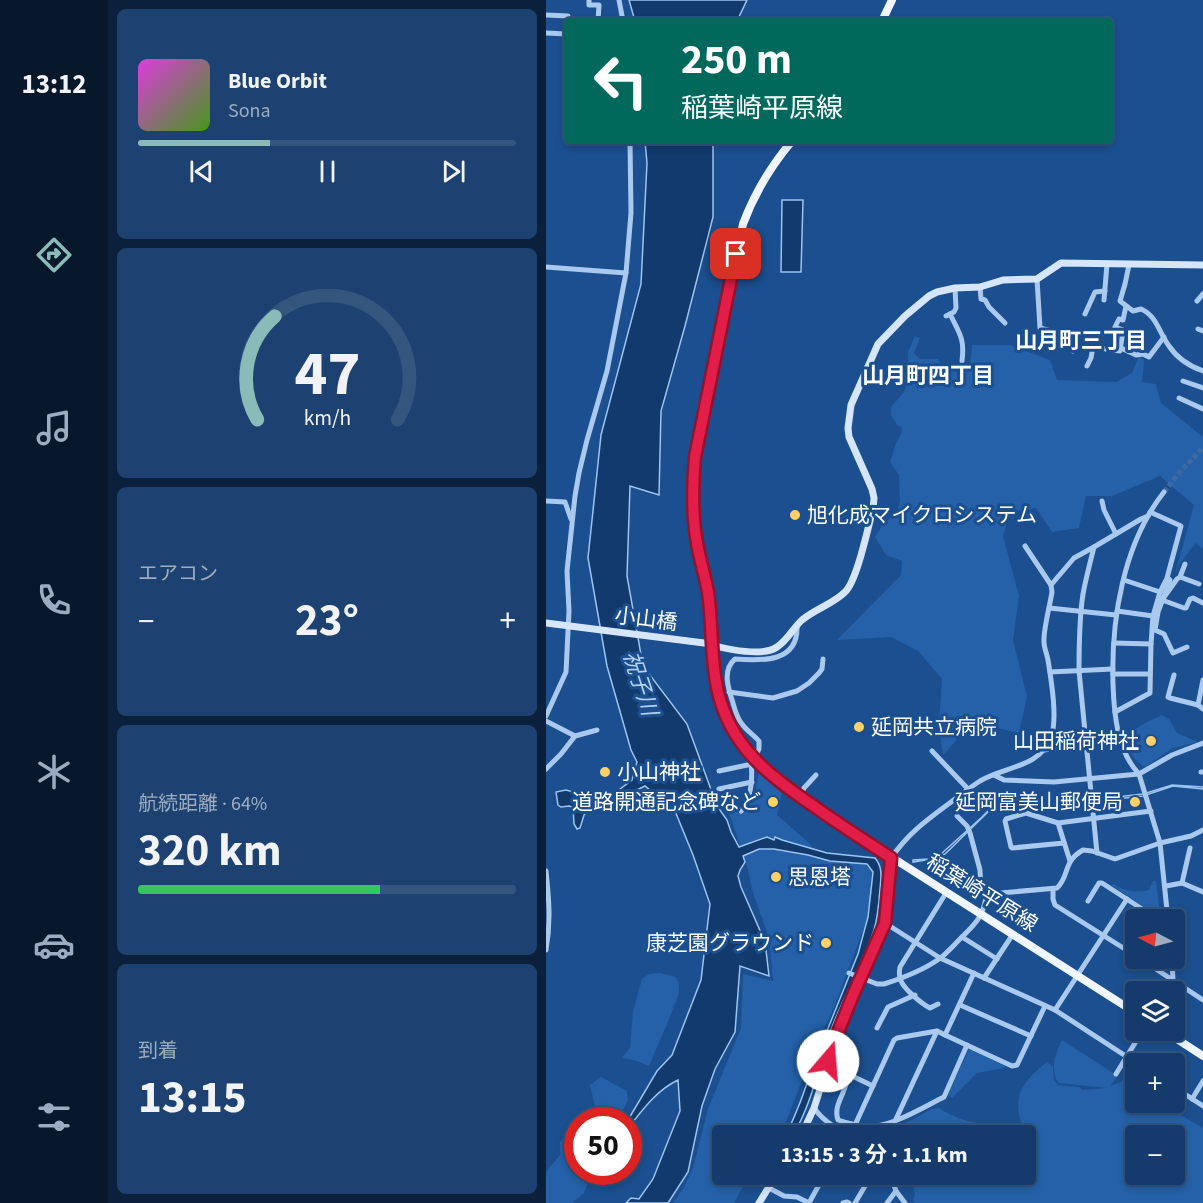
<!DOCTYPE html>
<html lang="ja">
<meta charset="utf-8">
<style>
body{margin:0;font-family:"Source Sans 3","Noto Sans JP",sans-serif;background:#1d4271;color:#f1f3f6;height:100vh;display:flex;flex-direction:column;font-size:22px;white-space:nowrap}
*{box-sizing:border-box;margin:0}
p{font-size:20px;color:#9dadc1}
.icon{flex:none;width:33px;height:33px;fill:none;stroke:currentColor;stroke-width:2;stroke-linecap:round;stroke-linejoin:round}
.map{position:relative;flex:1;overflow:hidden}
.panel{display:flex;flex-direction:column;gap:9px;padding:9px;background:#0b203b;width:438px}
.panel>*{flex:none}
.guide{position:absolute;left:18px;top:18px;width:549px;height:126px;border-radius:6px;box-shadow:0 3px 9px #0003,0 0 0 2px #33557e;background:#00695c;color:#fff;overflow:hidden}
.needle{width:39px;rotate:276deg}
.fabs{position:absolute;left:579px;top:909px;display:grid;gap:12px}
.fabs a{display:grid;place-items:center;width:60px;height:60px;border-radius:6px;background:#143b6b;box-shadow:0 3px 9px #0003,0 0 0 2px #33557e;font-size:30px}
.speed{position:absolute;left:18px;top:1107px;display:flex;gap:12px;font-size:30px;font-weight:700;text-align:center}
.speed>*{display:grid;place-content:center;width:78px;height:78px;border-radius:50%;background:#143b6b;box-shadow:0 3px 9px #0003,0 0 0 2px #33557e;line-height:1}
.speed .limit{border:9px solid #d22;background:#fff;color:#111}
.pin{position:absolute;display:grid;place-items:center;width:51px;height:51px;color:#fff;margin:-26px;border-radius:12px;box-shadow:0 3px 9px #0006}
.me{position:absolute;width:66px;margin:-33px;rotate:18deg;stroke-linejoin:round;filter:drop-shadow(0 0 4px #0008)}
.turn{display:flex;align-items:center;gap:21px;height:126px;padding:0 18px;font-size:27px}
.turn .icon{width:78px;height:78px;stroke-width:2.5}
.turn b{display:block;font-size:42px;line-height:51px}
.big{font-size:45px;font-weight:700;line-height:1.1}
.panel .tile{flex:1;display:flex;flex-direction:column;justify-content:center;gap:9px;min-width:0;padding:0 21px;border-radius:9px;background:#1d4271}
.panel .dial{align-items:center;gap:0}
.dial svg{height:156px;overflow:visible;fill:none;stroke:#33557e;stroke-width:7;stroke-linecap:round;text-anchor:middle}
.dial text{fill:#f1f3f6;stroke:none}
.song{display:flex;align-items:center;gap:18px}
.cover{width:72px;height:72px;border-radius:9px;background:linear-gradient(135deg,hsl(300 70% 55%),hsl(100 70% 35%))}
.played{height:6px;border-radius:3px;background:linear-gradient(90deg,#8bbbb9 35%,#33557e 35%)}
.keys{display:flex;justify-content:space-around;direction:ltr}
.heat{display:flex;justify-content:space-between;align-items:center;font-size:33px;direction:ltr}
.charge{height:9px;border-radius:4px;background:linear-gradient(90deg,#34c759 64%,#33557e 0)}
.trip{position:absolute;left:166px;top:1125px;width:324px;height:60px;border-radius:6px;background:#143b6b;box-shadow:0 3px 9px #0003,0 0 0 2px #33557e;font-weight:700;line-height:60px;text-align:center}
main{display:flex;flex:1;min-height:0}
.tab-bar{display:flex;flex-direction:column;width:108px;justify-content:space-around;align-items:center;background:#08182b;color:#9dadc1}
.tab-bar .icon{width:42px;height:42px}
.tab-bar .on{color:#8bbbb9}
.tab-bar b{font-size:27px;color:#f1f3f6}
.map>svg:first-child{display:block}
.green{fill:#2461a8;fill-rule:evenodd}
.water{fill:#123a6d;stroke:#9cc4f0;stroke-width:1.5}
.lines{fill:none;stroke-linecap:round;stroke-linejoin:round}
.street-tunnel{stroke:#3d69a0;stroke-width:5;stroke-dasharray:5 2.5;stroke-linecap:butt}
.street{stroke:#a9c9ee;stroke-width:5}
.secondary{stroke:#d6e6fa;stroke-width:7}
.primary{stroke:#f0f6ff;stroke-width:8}
.route-casing{stroke:#92132f;stroke-width:15}
.route{stroke:#e11d48;stroke-width:10}
.poi-dot{fill:#ffd166;stroke:#1b4f8f;stroke-width:2}
.labels{text-anchor:middle;stroke-width:6;stroke-linejoin:round;paint-order:stroke}
.poi-label{font-size:21px;fill:#fff;stroke:#1b4f8f;text-anchor:start}
.street-label{font-size:21px;fill:#fff;stroke:#1b4f8f}
.neighbourhood-label{font-size:22px;font-weight:bold;fill:#fff;stroke:#1b4f8f}
.water-label{font-size:22px;font-style:italic;fill:#b5d3f5;stroke:#1b4f8f}
</style>
<main>
<nav class="tab-bar">
<b>13:12</b>
<svg class="icon on" aria-label="directions" viewBox="0 0 24 24"><path d="M12 3l9 9-9 9-9-9zM9 14v-3h6M13 9l2 2-2 2"/></svg>
<svg class="icon" aria-label="music" viewBox="0 0 24 24"><path d="M9 18V5l10-2v13"/><circle cx="6" cy="18" r="3"/><circle cx="16" cy="16" r="3"/></svg>
<svg class="icon" aria-label="phone" viewBox="0 0 24 24"><path d="M5 4h4l2 5-3 2q2 4 5 5l2-3 5 2v4C11 20 4 13 5 4z"/></svg>
<svg class="icon" aria-label="climate" viewBox="0 0 24 24"><path d="M12 3v18M4 7l16 10M4 17L20 7"/></svg>
<svg class="icon" aria-label="car" viewBox="0 0 24 24"><path d="M5 17H2v-5l4-1 3-4h7l3 4 3 1v5h-3M9 17h6M6 11h13"/><circle cx="7" cy="17" r="2"/><circle cx="17" cy="17" r="2"/></svg>
<svg class="icon" aria-label="filters" viewBox="0 0 24 24"><path d="M4 7h16M4 17h16"/><circle cx="9" cy="7" r="2"/><circle cx="15" cy="17" r="2"/></svg>
</nav>
<section class="panel">
<div class="tile">
<div class="song"><i class="cover"></i><div><b>Blue Orbit</b><p>Sona</p></div></div>
<div class="played"></div>
<div class="keys"><svg class="icon" aria-label="previous" viewBox="0 0 24 24"><path d="M18 5L8 12l10 7zM5 5v14"/></svg><svg class="icon" aria-label="pause" viewBox="0 0 24 24"><path d="M8 5v14M16 5v14"/></svg><svg class="icon" aria-label="next" viewBox="0 0 24 24"><path d="M6 5l10 7-10 7zM19 5v14"/></svg></div>
</div>
<div class="tile dial"><svg viewBox="0 0 100 80">
<path d="M14 69A42 42 0 1 1 86 69"/>
<path d="M14 69A42 42 0 0 1 23 16" stroke="#8bbbb9"/>
<text x="50" y="56" font-size="32" font-weight="700">47</text>
<text x="50" y="72" font-size="11">km/h</text>
</svg></div>
<div class="tile"><p>エアコン</p>
<div class="heat"><a>−</a><b class="big">23°</b><a>+</a></div>
</div>
<div class="tile"><p>航続距離 · 64%</p><b class="big">320 km</b><div class="charge"></div></div>
<div class="tile"><p>到着</p><b class="big">13:15</b></div>
</section>
<div class="map">
<svg width="657" height="1203" viewBox="0 0 657 1203">
<rect width="100%" height="100%" fill="#1b4f8f"/>
<g class="green">
<polygon points="369,336 374,338 368,353 374,359 392,359 396,368 411,372 424,367 426,345 464,345 504,360 511,380 570,382 586,373 593,356 598,361 596,382 610,384 615,403 657,437 657,549 650,543 634,563 629,574 648,505 614,476 566,496 540,496 533,528 506,532 490,508 464,512 457,536 473,596 467,640 481,697 473,733 427,722 397,755 393,725 396,679 372,651 345,637 291,640 355,575 356,561 340,555 329,537 338,523 351,512 354,501 353,475 344,462 350,443 356,432 356,427 352,426 345,415 345,407 358,392 363,373 362,352"/>
<path d="M616 715 623 719 631 733 652 742 627 748 599 767C589 762 579 746 579 736L599 723Z"/>
<path d="M213 770 236 793 231 815 262 842 270 852C288 855 315 856 326 872L322 917 289 1005 263 1062 235 1135 177 1136V1174L205 1175 199 1183 188 1203H127L137 1189 147 1168 162 1109 195 1028 197 974 227 981 223 938 207 893 201 866 182 810 208 802Z"/>
<path d="M607 881H610L614 914 612 916 565 885 568 884C577 891 592 893 603 890Z"/>
<polygon points="114,973 130,977 133,984 133,993 124,1017 103,1066 88,1060 76,1058 84,1048 87,1011 96,979 103,974"/>
<path d="M516 1040 572 1076 564 1086 575 1082 587 1069 589 1071 590 1102 627 1103 626 1110 657 1128V1203H369L367 1200 369 1195 365 1175 480 1174C480 1162 481 1148 480 1136 480 1130 475 1124 474 1118 467 1092 482 1077 501 1062L507 1067 508 1080 512 1085 533 1087 536 1090 562 1088 512 1083C504 1068 509 1054 516 1040ZM590 1136H628V1174H590Z"/>
<polygon points="423,1049 459,1066 458,1068 431,1073 406,1098 402,1095"/>
<polygon points="55,1077 81,1091 82,1101 71,1120 42,1120 50,1111 44,1085"/>
<path d="M393 1108C402 1114 415 1120 426 1122 432 1123 435 1123 440 1126L442 1135H356L358 1132 353 1129 346 1128 366 1120 385 1109Z"/>
<polygon points="31,1131 32,1172 46,1172 38,1193 26,1203 0,1203 0,1172 14,1155 14,1142 23,1133"/>
</g>
<g class="water">
<polygon points="83,0 201,0 191,21 89,21"/>
<path d="M99 141H167V217L139 326 115 411 113 495 84 486 81 576 97 666 141 724 171 806 181 820 185 832 193 847 221 837 228 840 229 837 236 840 281 853 329 858C337 867 335 878 334 889 333 902 332 917 328 930 317 963 299 994 286 1027 273 1063 267 1102 247 1135H240C250 1114 259 1091 266 1068L312 954 322 917 327 872 321 864 284 861 262 855 228 849H213L197 856 199 862 194 870 192 876 195 887 219 942 223 976 194 966 189 1032 169 1069 156 1106 142 1172 122 1203H80L85 1198 93 1199 107 1179 134 1111 132 1080C111 1090 97 1109 83 1127L82 1120 111 1071 126 1055 155 980 164 904 147 855 129 811 99 786 72 799H58L46 804 38 815 34 828 31 829 28 824 27 807 23 806 15 807 12 805 10 792 20 790 38 795 49 793 70 792 86 780 91 762 85 750 61 666 42 558 55 435 95 284 101 163Z"/>
<polygon points="236,200 257,200 255,272 235,272"/>
<polygon points="626,785 657,787 657,789 627,786 597,796 509,806 477,798 446,808 399,854 386,859 367,862 367,860 382,859 395,854 436,817 446,807 477,796 509,804 597,794"/>
</g>
<g class="lines">
<polyline class="street-tunnel" points="618,492 633,473 657,448"/>
<g class="street">
<polyline points="43,0 43,5 53,5 52,21"/>
<polyline points="73,0 77,21"/>
<polyline points="0,15 22,16 22,21"/>
<polyline points="0,33 21,34"/>
<path d="M583 265 579 284 574 301 587 311 595 309C611 316 613 333 623 346 631 358 643 366 657 371"/>
<polyline points="0,267 80,273"/>
<polyline points="491,279 494,328 520,335 521,337 529,340 527,351"/>
<polyline points="434,287 435,299 439,300 443,307 459,323"/>
<polyline points="558,300 561,264"/>
<polyline points="651,301 657,294"/>
<path d="M404 314C413 333 419 338 416 361"/>
<polyline points="539,314 549,292 559,291"/>
<polyline points="400,316 408,312 410,308 409,288"/>
<polyline points="652,329 657,331"/>
<polyline points="575,348 590,355 597,354 603,357 618,337"/>
<polyline points="541,366 545,358 547,347 574,351 577,330 569,327 573,319 577,320 580,306"/>
<polyline points="637,381 657,388"/>
<polyline points="633,398 657,409"/>
<path d="M618 492C577 544 565 620 567 684 568 714 571 751 593 774L614 843 622 920"/>
<polyline points="0,501 19,502 25,519"/>
<polyline points="556,501 558,510 570,534"/>
<polyline points="479,546 505,585"/>
<path d="M548 547C544 563 540 578 537 594 533 620 533 645 533 671L551 853"/>
<polyline points="639,564 634,577 631,579 616,600 638,608 640,608 644,599 647,598 657,603"/>
<polyline points="634,577 653,584"/>
<polyline points="623,579 624,580 612,612 609,630 618,634 627,653 641,647"/>
<polyline points="578,580 614,592"/>
<polyline points="503,608 570,615"/>
<polyline points="571,611 607,616"/>
<polyline points="568,643 605,644"/>
<polyline points="504,672 567,669"/>
<polyline points="567,674 604,674"/>
<polyline points="628,675 622,697 624,698 652,705 657,709"/>
<polyline points="183,692 227,698 251,691 263,683 273,673 276,669 277,659"/>
<polyline points="652,705 657,680"/>
<polyline points="569,712 604,693 605,644 607,616 614,592 621,578 635,526 604,512"/>
<polyline points="0,716 20,672 23,611 21,571 29,496 33,473 41,440 61,371 80,273 85,213 84,141"/>
<polyline points="0,721 29,736 51,730"/>
<polyline points="498,750 574,740"/>
<polyline points="386,751 422,789"/>
<path d="M208 759 213 749V741C208 735 201 731 196 724 191 718 189 710 187 703 182 688 176 670 189 659 216 661 253 663 251 625"/>
<polyline points="0,769 15,754 29,736"/>
<polyline points="173,771 206,764"/>
<polyline points="655,772 657,772"/>
<polyline points="448,775 458,780 508,782 593,774 626,755 657,743"/>
<polyline points="173,789 206,782"/>
<polyline points="254,797 258,788 270,775"/>
<path d="M195 811C207 797 207 773 204 755"/>
<polyline points="411,816 421,826 424,833 434,870 435,890 440,898"/>
<polyline points="512,823 524,861"/>
<polyline points="518,843 466,848 465,847 459,821 460,819 480,813 512,823 605,811"/>
<path d="M345 858C362 834 378 822 401 805 412 797 423 788 434 781 459 766 494 768 505 737 512 719 505 679 502 660 501 654 498 648 498 642 497 631 504 605 506 592L505 585 528 558 548 547 595 519 602 516"/>
<path d="M0 871C3 900 5 921 0 950"/>
<polyline points="636,883 644,848"/>
<polyline points="620,886 636,883 657,892"/>
<polyline points="507,889 507,899 509,905 590,956"/>
<polyline points="542,901 553,883 556,883 613,920"/>
<polyline points="339,923 394,958 509,1010 592,1064"/>
<polyline points="416,937 451,959"/>
<polyline points="593,958 657,1000"/>
<path d="M303 973 331 984H338C357 978 376 971 393 959 400 954 407 946 413 940 428 925 436 919 440 898L443 894 511 888C524 876 516 862 537 850L546 851 569 859 614 843 645 836 657 830"/>
<polyline points="438,978 467,934"/>
<polyline points="621,992 627,981 626,958"/>
<path d="M392 1004 384 1008C376 1004 359 990 355 981 353 977 353 972 354 967L400 893"/>
<polyline points="414,1005 485,1036"/>
<polyline points="509,1010 581,899"/>
<polyline points="331,1028 342,1007 369,995"/>
<polyline points="399,1035 466,1066 471,1065 499,1006"/>
<polyline points="282,1061 302,1074 327,1086"/>
<path d="M302 1074C301 1079 300 1085 298 1090 294 1101 288 1109 292 1120 304 1124 316 1127 329 1126 348 1125 380 1106 398 1097L421 1045"/>
<polyline points="570,1074 597,1030"/>
<polyline points="628,1087 657,1106"/>
<polyline points="646,1099 657,1081"/>
<path d="M268 1108C278 1122 295 1133 312 1136"/>
<polyline points="350,1119 391,1031"/>
<polyline points="309,1125 348,1040 351,1038 391,1031 399,1035 428,973"/>
<polyline points="344,1174 350,1191 359,1203"/>
<polyline points="223,1188 238,1196 251,1197 263,1203 279,1174"/>
<polyline points="297,1203 301,1202 303,1203"/>
<polyline points="309,1203 322,1181 324,1174"/>
<polyline points="341,1203 350,1191"/>
</g>
<g class="secondary">
<path d="M0 623 158 643C176 648 215 658 231 647 242 640 247 628 256 620 269 609 287 604 299 592 311 581 322 527 327 509L328 498 326 489 303 437 302 428 305 405 332 344 359 316 383 296 391 292 409 288 434 287 457 280 491 279 515 263 657 265"/>
<polyline points="255,1136 268,1108 293,1030 314,978 339,923 345,858"/>
<polyline points="213,1203 231,1174"/>
</g>
<g class="primary">
<polyline points="336,21 346,0"/>
<path d="M246 141C224 167 209 192 197 224L149 457 147 488 149 531 162 592 167 668 172 695 180 715 189 734 200 750 214 766 237 785 281 816 590 1013"/>
<polyline points="617,1030 657,1056"/>
</g>
</g>
<g class="lines">
<defs>
<path id="route" d="M190 254 149 457C147 481 146 506 149 530 151 551 158 571 162 592 167 626 164 659 172 692 185 748 225 777 269 807 294 825 320 841 345 858L339 923 307 995 286 1047 282 1061"/>
</defs>
<use href="#route" class="route-casing"/>
<use href="#route" class="route"/>
</g>
<g class="poi-dot">
<circle cx="249" cy="515" r="6"/>
<circle cx="313" cy="727" r="6"/>
<circle cx="605" cy="741" r="6"/>
<circle cx="59" cy="772" r="6"/>
<circle cx="227" cy="802" r="6"/>
<circle cx="589" cy="802" r="6"/>
<circle cx="230" cy="877" r="6"/>
<circle cx="280" cy="943" r="6"/>
</g>
<g class="labels">
<g class="poi-label">
<text x="261" y="522">旭化成マイクロシステム</text>
<text x="325" y="734">延岡共立病院</text>
<text x="593" y="748" text-anchor="end">山田稲荷神社</text>
<text x="71" y="779">小山神社</text>
<text x="215" y="809" text-anchor="end">道路開通記念碑など</text>
<text x="577" y="809" text-anchor="end">延岡富美山郵便局</text>
<text x="242" y="884">思恩塔</text>
<text x="268" y="950" text-anchor="end">康芝園グラウンド</text>
</g>
<g class="street-label">
<text transform="translate(100 619) rotate(7)" y="7">小山橋</text>
<text transform="translate(436 893) rotate(32)" y="7">稲葉崎平原線</text>
</g>
<g class="neighbourhood-label">
<text x="535" y="348">山月町三丁目</text>
<text x="382" y="383">山月町四丁目</text>
</g>
<g class="water-label">
<text transform="translate(95 683) rotate(72)" y="8">祝子川</text>
</g>
</g>
</svg>
<div class="fabs">
<a><svg class="needle" viewBox="-14 -14 28 28"><path d="M0-13l5 13h-10z" fill="#e53935"/><path d="M0 13l5-13h-10z" fill="#9dadc1"/></svg></a>
<a><svg class="icon" aria-label="layers" viewBox="0 0 24 24"><path d="M12 4l9 5-9 5-9-5zM3 14l9 5 9-5"/></svg></a>
<a>+</a>
<a>−</a>
</div>
<div class="speed"><div class="limit">50</div></div>
<div class="pin" style="left:190px;top:254px;background:#d93025"><svg class="icon" aria-label="arrive" viewBox="0 0 24 24"><path d="M6 21V4h12l-3 4 3 4H6"/></svg></div>
<svg class="me" style="left:282px;top:1061px" viewBox="-20 -20 40 40"><circle r="19" fill="#fff"/><path d="M0-13L10 11 0 6-10 11z" fill="#e11d48"/></svg>
<div class="trip">13:15 · 3 分 · 1.1 km</div>
<div class="guide">
<div class="turn"><svg class="icon" aria-label="left" viewBox="0 0 24 24"><path d="M17 20v-9H6M10 6l-5 5 5 5"/></svg><div><b>250 m</b>稲葉崎平原線</div></div>
</div>
</div>
</main>
